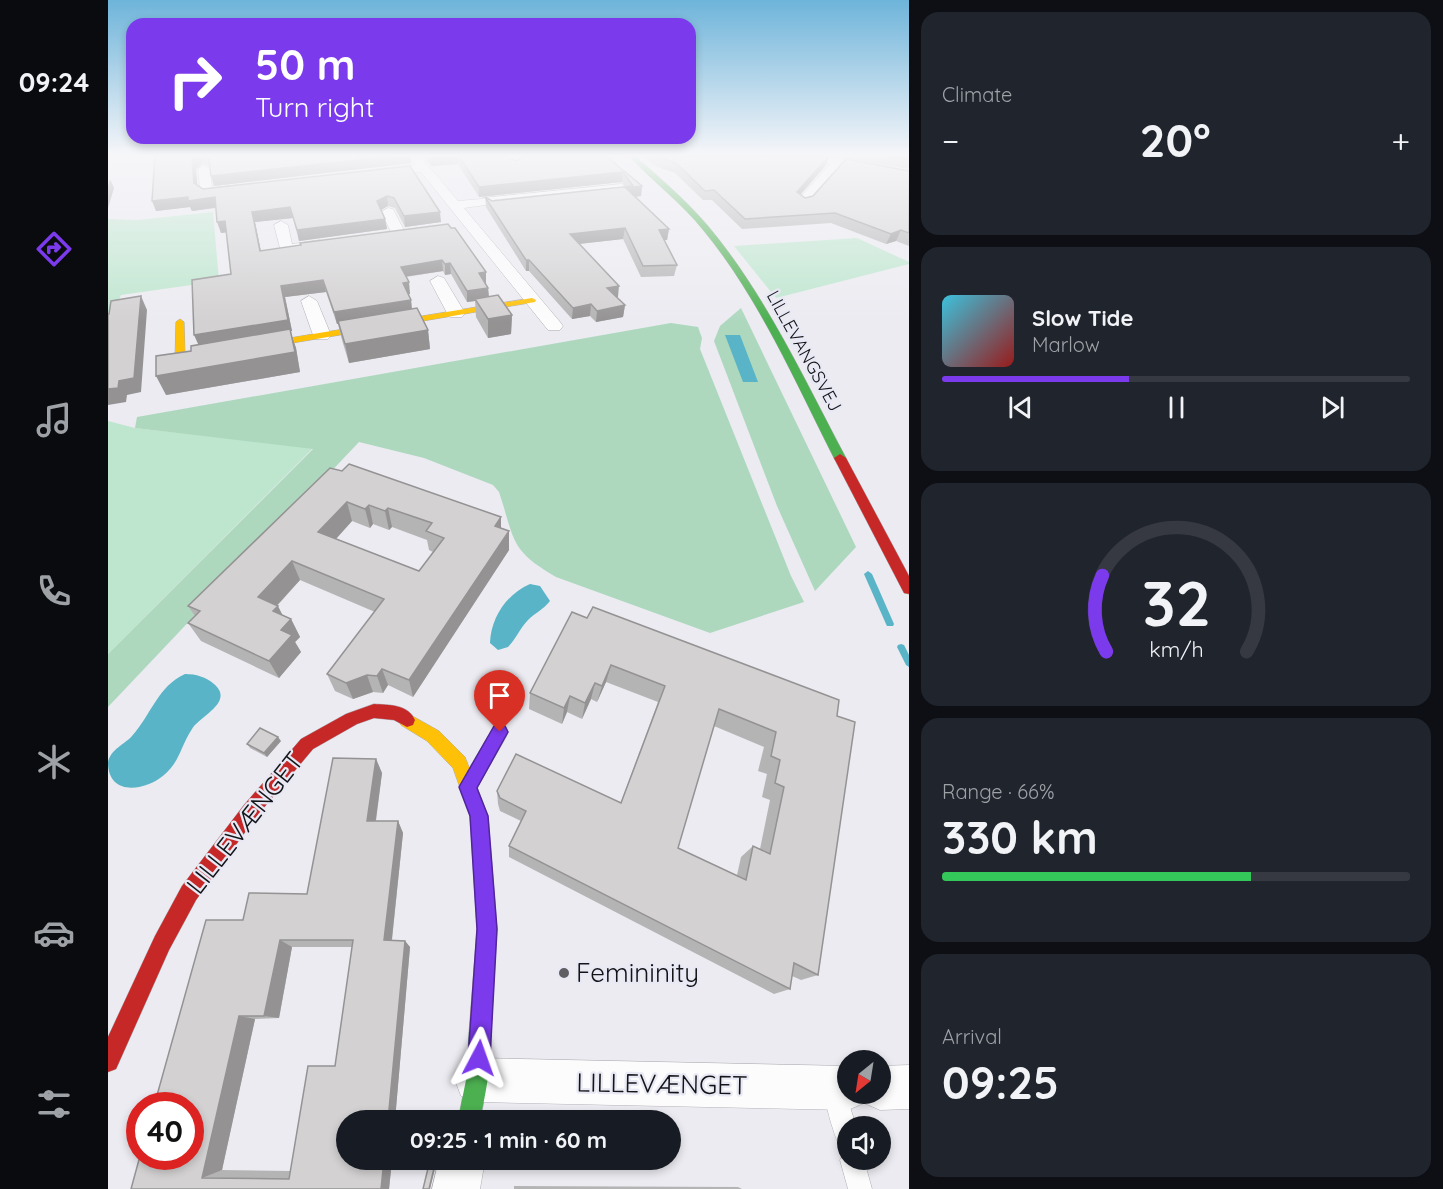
<!DOCTYPE html>
<meta charset="utf-8">
<style>
body{margin:0;font-family:Quicksand,sans-serif;background:#20242c;color:#f1f3f6;height:100vh;display:flex;flex-direction:column;font-size:22px;white-space:nowrap}
*{box-sizing:border-box;margin:0}
p{font-size:20px;color:#9ea1a6}
.icon{flex:none;width:33px;height:33px;fill:none;stroke:currentColor;stroke-width:2;stroke-linecap:round;stroke-linejoin:round}
.map{position:relative;flex:1;overflow:hidden}
.side{display:flex;flex-direction:column;gap:12px;padding:12px;background:#0d0f14;width:534px}
.side>*{flex:none}
.hud{position:absolute;left:18px;top:18px;width:570px;height:126px;border-radius:18px;box-shadow:0 3px 9px #0003;background:#7c3aed;color:#fff;overflow:hidden}
.needle{width:39px;rotate:210deg}
.controls{position:absolute;left:729px;top:1050px;display:grid;gap:12px}
.controls a{display:grid;place-items:center;width:54px;height:54px;border-radius:50%;background:#171b24;box-shadow:0 3px 9px #0003;font-size:30px}
.speed{position:absolute;left:18px;top:1092px;display:flex;gap:12px;font-size:30px;font-weight:700;text-align:center}
.speed>*{display:grid;place-content:center;width:78px;height:78px;border-radius:50%;background:#171b24;box-shadow:0 3px 9px #0003;line-height:1}
.speed .limit{border:9px solid #d22;background:#fff;color:#111}
.pin{position:absolute;display:grid;place-items:center;width:51px;height:51px;color:#fff;margin:-62px -26px;border-radius:50% 50% 50% 0;rotate:-45deg;box-shadow:0 0 6px #0007}
.pin .icon{rotate:45deg}
.me{position:absolute;width:66px;margin:-33px;rotate:4deg;stroke-linejoin:round;filter:drop-shadow(0 0 4px #0008)}
.turn{display:flex;align-items:center;gap:21px;height:126px;padding:0 30px;font-size:27px}
.turn .icon{width:78px;height:78px;stroke-width:2.5}
.turn b{display:block;font-size:42px;line-height:51px}
.big{font-size:45px;font-weight:700;line-height:1.1}
.side .card{flex:1;display:flex;flex-direction:column;justify-content:center;gap:9px;min-width:0;padding:0 21px;border-radius:18px;background:#20242c}
.side .dial{align-items:center;gap:0}
.dial svg{height:156px;overflow:visible;fill:none;stroke:#363941;stroke-width:7;stroke-linecap:round;text-anchor:middle}
.dial text{fill:#f1f3f6;stroke:none}
.song{display:flex;align-items:center;gap:18px}
.cover{width:72px;height:72px;border-radius:9px;background:linear-gradient(135deg,hsl(190 70% 55%),hsl(0 70% 35%))}
.played{height:6px;border-radius:3px;background:linear-gradient(90deg,#7c3aed 40%,#363941 40%)}
.keys{display:flex;justify-content:space-around;direction:ltr}
.heat{display:flex;justify-content:space-between;align-items:center;font-size:33px;direction:ltr}
.charge{height:9px;border-radius:4px;background:linear-gradient(90deg,#34c759 66%,#363941 0)}
.trip{position:absolute;left:228px;top:1110px;width:345px;height:60px;border-radius:30px;background:#171b24;box-shadow:0 3px 9px #0003;font-weight:700;line-height:60px;text-align:center}
main{display:flex;flex:1;min-height:0}
.dock{display:flex;flex-direction:column;width:108px;justify-content:space-around;align-items:center;background:#090b0e;color:#9ea1a6}
.dock .icon{width:42px;height:42px}
.dock .active{color:#7c3aed}
.dock b{font-size:27px;color:#f1f3f6}
.map>svg:first-child{display:block}
.green{fill:#bee6ce}
.forest{fill:#add8be}
.water{fill:#58b4c6}
.lines{fill:none;stroke-linecap:round;stroke-linejoin:round}
.stream{fill:#58b4c6;fill-rule:evenodd}
.lane-casing{stroke:#acacb1;stroke-width:1}
.street-casing{stroke:#acacb1;stroke-width:1}
.fast-casing{stroke:#acacb1;stroke-width:1}
.slow-casing{stroke:#acacb1;stroke-width:1}
.jam-casing{stroke:#acacb1;stroke-width:1}
.lane{fill:#fcfcfd;fill-rule:evenodd}
.street{fill:#fcfcfd;fill-rule:evenodd}
.fast{fill:#4caf50;fill-rule:evenodd}
.slow{fill:#ffc107;fill-rule:evenodd}
.jam{fill:#c62828;fill-rule:evenodd}
.wall{fill:#b5b4b5;fill-rule:evenodd}
.shaded-wall{fill:#949293}
.building{fill:#d3d1d2;stroke:#949293;stroke-width:1.5;fill-rule:evenodd}
.route{fill:#7c3aed;stroke:#51269a;stroke-width:1.5}
.poi-dot{fill:#5f5f63;stroke:#e8e9f4;stroke-width:2}
.labels{text-anchor:middle;stroke-width:4.5;stroke-linejoin:round;paint-order:stroke}
.far-street-label{font-size:18px;fill:#131417;stroke:#e8e9f4}
.near-street-label{font-size:26px;fill:#131417;stroke:#e8e9f4}
.near-poi-label{font-size:26px;fill:#131417;stroke:#e8e9f4;text-anchor:start}
</style>
<main>
<nav class="dock">
<b>09:24</b>
<svg class="icon active" aria-label="directions" viewBox="0 0 24 24"><path d="M12 3l9 9-9 9-9-9zM9 14v-3h6M13 9l2 2-2 2"/></svg>
<svg class="icon" aria-label="music" viewBox="0 0 24 24"><path d="M9 18V5l10-2v13"/><circle cx="6" cy="18" r="3"/><circle cx="16" cy="16" r="3"/></svg>
<svg class="icon" aria-label="phone" viewBox="0 0 24 24"><path d="M5 4h4l2 5-3 2q2 4 5 5l2-3 5 2v4C11 20 4 13 5 4z"/></svg>
<svg class="icon" aria-label="climate" viewBox="0 0 24 24"><path d="M12 3v18M4 7l16 10M4 17L20 7"/></svg>
<svg class="icon" aria-label="car" viewBox="0 0 24 24"><path d="M5 17H2v-5l4-1 3-4h7l3 4 3 1v5h-3M9 17h6M6 11h13"/><circle cx="7" cy="17" r="2"/><circle cx="17" cy="17" r="2"/></svg>
<svg class="icon" aria-label="filters" viewBox="0 0 24 24"><path d="M4 7h16M4 17h16"/><circle cx="9" cy="7" r="2"/><circle cx="15" cy="17" r="2"/></svg>
</nav>
<div class="map">
<svg width="801" height="1189" viewBox="0 0 801 1189">
<rect width="100%" height="100%" fill="#ebebf1"/>
<g class="green">
<polygon points="105,212 111,281 13,295 0,325 0,219 29,220"/>
<polygon points="749,238 801,262 801,264 668,298 626,246"/>
<polygon points="0,421 27,428 205,448 0,654"/>
</g>
<g class="forest">
<polygon points="633,308 748,547 707,591 669,506 606,341 612,326"/>
<path d="M563 323 590 327 594 338 592 349 683 576 696 602 602 633 448 577C401 550 407 540 391 492L385 485 316 458 251 442 0 707V654L205 449 27 428 29 417Z"/>
</g>
<g class="water">
<polygon points="617,335 632,335 650,382 635,382"/>
<path d="M422 584 432 586 442 601C435 610 427 613 420 620 412 628 408 639 400 647L390 650 382 643C383 617 399 594 422 584Z"/>
<path d="M77 674C88 674 98 677 106 684 127 702 92 716 84 729 72 747 73 760 56 775 39 790 0 798 0 762 3 749 17 744 24 736 43 715 50 686 77 674Z"/>
</g>
<g class="lines">
<g class="stream">
<polygon points="760,571 764,574 786,624 785,626 779,626 778,624 756,574"/>
<polygon points="793,644 796,645 801,655 801,667 798,665 789,647 790,645"/>
</g>
<defs>
<g id="lane">
<path d="M514 184 522 194 384 209 375 198ZM510 187 515 192 386 205 382 200Z"/>
<polygon points="392,725 398,727 400,732 398,737 370,786 364,788 358,786 356,780 358,774 386,727"/>
<path d="M727 1081 735 1084 748 1126H740V1160H756L764 1189H740L732 1160 738 1151 732 1148C726 1133 713 1098 719 1084Z"/>
</g>
<g id="street">
<polygon points="300,156 312,156 350,201 385,198 387,201 385,204 356,208 452,322 455,326 452,330 440,330 313,172 269,177 263,173 269,169 307,165"/>
<polygon points="690,156 714,156 801,171 801,179 734,166 700,205 695,206 688,202 722,164 692,158"/>
<polygon points="96,165 102,169 104,188 129,185 135,189 129,193 93,196 90,169"/>
<polygon points="280,208 285,209 298,234 296,237 286,237 284,234 273,212"/>
<polygon points="173,221 180,225 184,244 212,240 219,244 212,248 173,252 166,225"/>
<polygon points="330,276 336,278 357,313 354,317 342,317 339,313 322,281"/>
<polygon points="201,296 209,301 223,335 220,339 208,339 205,335 193,301"/>
<polygon points="369,1058 740,1066 740,1094 772,1094 772,1066 801,1065 801,1109 772,1110 756,1103 740,1110 369,1102 353,1096 347,1080 353,1064"/>
<polygon points="331,1160 377,1160 372,1189 324,1189"/>
</g>
<g id="fast">
<path d="M521 156H527C552 178 578 200 600 226 657 294 696 379 738 458L736 461H728L726 458C687 381 651 298 596 231 574 203 545 182 521 156Z"/>
<path d="M372 1022 380 1025C388 1047 377 1096 372 1120H350L358 1080 361 1033 364 1025Z"/>
</g>
<g id="slow">
<polygon points="424,298 428,300 427,302 72,362 67,359 68,322 72,319 76,322 77,355"/>
<polygon points="299,713 331,731 357,757 380,816 389,929 383,1033 380,1041 372,1044 364,1041 361,1033 369,929 362,816 345,768 319,741 293,725 291,720 293,715"/>
</g>
<g id="jam">
<polygon points="732,454 738,458 801,576 801,594 796,593 726,458"/>
<path d="M266 704C281 705 300 704 307 720L305 725 299 727 286 720 266 718 249 724 205 749 148 817 88 900 61 950 8 1069 0 1072V1037L47 936 74 886 136 805 193 739 238 714Z"/>
</g>
</defs>
<use href="#lane" class="lane-casing"/>
<use href="#street" class="street-casing"/>
<use href="#fast" class="fast-casing"/>
<use href="#slow" class="slow-casing"/>
<use href="#jam" class="jam-casing"/>
<use href="#lane" class="lane"/>
<use href="#street" class="street"/>
<use href="#fast" class="fast"/>
<use href="#slow" class="slow"/>
<use href="#jam" class="jam"/>
</g>
<g class="wall">
<polygon points="47,156 302,156 303,163 106,186 102,167 95,163 88,169 89,185 95,189 302,166 333,222 297,227 287,208 280,206 273,210 277,219 279,229 191,241 185,218 147,222 153,251 340,224 378,283 377,283 380,288 381,296 404,315 403,334 380,338 368,317 367,301 359,302 343,274 337,275 335,271 298,277 302,294 300,294 303,300 304,309 320,330 322,349 241,363 234,340 230,324 229,324 218,292 177,297 184,331 182,331 188,348 192,372 58,395 83,351 90,345 123,274 118,232 113,233 108,208 84,211 82,207 48,211"/>
<polygon points="315,156 401,156 403,159 409,161 413,158 411,156 498,156 534,186 533,196 527,197 561,229 559,240 556,240 569,265 566,276 533,277 515,239 471,244 510,297 508,297 517,305 515,317 488,322 482,316 464,319 421,271 418,271 378,207 377,197 384,201 517,187 514,182 371,197 350,164 323,166"/>
<polygon points="535,156 721,156 718,165 692,195 697,198 801,171 801,246 788,241 778,244 723,223 634,229 604,200 595,200 567,173 547,166"/>
<polygon points="725,156 801,156 801,169"/>
<path d="M222 468 393 528 401 550 305 697 280 685 275 693 265 692 245 699 227 691 219 674 267 612 192 580 169 606 174 615 183 619 192 637 187 642 193 652 171 678 93 641 80 623 87 616 80 606ZM244 521 262 528 265 524 281 530 284 527 319 540 321 550 325 552 311 571 228 539Z"/>
<path d="M464 612 729 716 710 975 693 980 684 976 682 989 666 994 401 857V846L413 821 392 811 390 804 389 791 513 802 550 702 498 682 489 702 483 699 474 719 459 712 454 724 421 709 422 693ZM606 726 656 747 650 771 659 774 654 797 662 800 652 849 645 846 633 857 629 875 570 848Z"/>
<polygon points="173,741 159,757 142,748 139,744"/>
<path d="M268 759 274 773 268 821H290L295 833 284 940 297 941 302 947 287 1120H238L284 1160 281 1189H23L135 920 199 894ZM184 947H244L227 1066 182 1171 114 1170 147 1019 171 1018Z"/>
<polygon points="406,1186 630,1187 634,1189 406,1189"/>
</g>
<g class="shaded-wall">
<polygon points="89,156 92,156 95,163 88,169 90,193 86,183 84,160"/>
<polygon points="285,156 302,156 303,163 106,186 103,176"/>
<polygon points="333,156 350,156 350,164 323,166 323,157"/>
<polygon points="721,156 718,165 686,202 689,192"/>
<polygon points="515,172 514,182 371,197 371,187"/>
<polygon points="2,179 6,188 0,208 0,186"/>
<polygon points="534,186 533,196 516,198 518,188"/>
<polygon points="279,196 280,206 271,211 269,201"/>
<polygon points="80,197 107,197 111,207 84,211 82,207 48,211 44,201"/>
<polygon points="182,207 185,218 147,222 155,262 152,251 144,212"/>
<polygon points="332,212 333,222 297,227 296,216"/>
<polygon points="277,219 279,229 191,241 189,230"/>
<polygon points="117,221 121,232 113,233 109,222"/>
<polygon points="517,228 515,239 461,245 462,234"/>
<polygon points="561,229 559,240 549,241 551,230"/>
<polygon points="793,230 788,241 778,244 783,234"/>
<polygon points="334,260 335,271 294,277 293,267"/>
<rect x="418" y="260" width="3" height="11"/>
<polygon points="342,263 343,274 337,275 337,264"/>
<polygon points="378,272 378,283 371,284 371,273"/>
<polygon points="215,280 218,292 177,297 184,331 182,331 188,348 192,372 58,395 48,376 91,346 86,335 173,286"/>
<polygon points="301,282 302,294 296,294 295,283"/>
<polygon points="511,286 510,297 497,299 499,288"/>
<polygon points="380,288 381,299 367,299 367,301 359,302 359,291"/>
<polygon points="33,296 39,310 33,392 19,395 18,402 0,405 0,389 11,381"/>
<polygon points="303,300 304,311 229,324 226,312"/>
<polygon points="483,304 482,316 464,319 465,308"/>
<polygon points="517,305 515,317 488,322 489,311"/>
<polygon points="404,315 403,334 380,338 380,319"/>
<polygon points="320,330 322,349 241,363 237,344"/>
<polygon points="239,502 244,521 217,551 210,532"/>
<polygon points="261,505 265,524 262,528 257,509"/>
<polygon points="280,508 284,527 281,530 277,511"/>
<polygon points="393,517 393,536 387,526"/>
<polygon points="401,531 401,550 305,697 301,680"/>
<polygon points="184,561 192,580 160,615 150,597"/>
<polygon points="170,606 179,624 165,611"/>
<polygon points="183,619 192,637 187,642 193,652 171,678 161,661 173,630"/>
<polygon points="503,665 498,682 489,702 494,686"/>
<polygon points="274,669 280,685 275,693 269,676"/>
<polygon points="259,675 265,692 245,699 238,683"/>
<polygon points="487,683 483,699 474,719 477,703"/>
<polygon points="462,696 459,712 454,724 456,708"/>
<polygon points="170,737 173,741 159,757 156,753"/>
<polygon points="268,759 274,773 266,833 259,821"/>
<polygon points="290,821 295,833 283,947 276,940"/>
<polygon points="172,940 184,947 171,1018 156,1016"/>
<polygon points="297,941 302,947 287,1120 280,1120"/>
<polygon points="131,1016 147,1019 114,1170 94,1178"/>
<polygon points="276,1160 284,1160 281,1189 273,1189"/>
<polygon points="328,1160 329,1160 322,1189 321,1189"/>
</g>
<g class="building">
<polygon points="47,156 89,156 84,160 86,183 95,189 302,166 332,212 296,216 286,198 279,196 269,201 277,219 189,230 182,207 144,212 152,251 193,245 192,243 340,224 343,228 347,228 378,272 371,273 380,288 359,291 342,263 337,264 334,260 293,267 301,282 295,283 303,300 226,312 215,280 173,286 180,320 86,335 84,280 123,274 117,221 109,222 107,197 80,201 80,197 44,201"/>
<polygon points="95,156 285,156 103,176 101,159"/>
<polygon points="351,156 401,156 403,159 409,161 416,156 498,156 534,186 518,188 561,229 551,230 569,265 535,266 517,228 462,234 511,286 499,288 517,305 489,311 483,304 465,308 421,260 418,260 377,197 384,201 525,186 515,172 371,187"/>
<polygon points="547,156 721,156 689,192 697,198 705,196 738,159 801,171 801,233 793,230 783,234 727,213 637,219 606,190 597,191 568,163"/>
<polygon points="782,156 801,156 801,159"/>
<polygon points="390,295 404,315 380,319 367,299"/>
<polygon points="33,296 26,378 11,381 10,388 0,389 0,314 1,314 3,301"/>
<polygon points="309,308 320,330 237,344 230,321"/>
<polygon points="182,329 187,352 48,376 48,356 83,351 83,346"/>
<path d="M241 464 393 517 387 526 401 531 301 680 274 669 269 676 259 675 238 683 219 674 276 599 184 561 150 597 170 606 165 611 183 619 173 630 184 635 161 661 80 623 92 611 80 606 222 468 234 471ZM239 502 257 509 261 505 277 511 280 508 324 523 318 531 336 538 311 571 210 532Z"/>
<path d="M485 607 731 700 729 716 747 722 710 975 686 963 682 989 401 846 418 811 392 798 389 791 408 754 513 803 557 686 503 665 494 686 487 683 477 703 462 696 456 708 422 693 464 612 479 618ZM611 709 668 732 663 756 672 760 667 783 676 787 662 854 645 846 638 880 570 848Z"/>
<polygon points="152,728 170,737 156,753 139,744"/>
<path d="M225 758 268 759 259 821H290L276 940 297 941 280 1120H238V1160H276L273 1189H23L32 1156H82V1106H46L98 920H135L141 893 199 894ZM172 940H245L227 1066H200L181 1179 94 1178 131 1016H156Z"/>
<polygon points="322,1160 342,1160 328,1160 321,1189 315,1189"/>
</g>
<linearGradient id="sky" x2="0" y2="1"><stop stop-color="#6eb4da"/><stop offset="0.48" stop-color="#f6f6f9"/><stop offset="1" stop-color="#f6f6f9" stop-opacity="0"/></linearGradient>
<rect width="801" height="322" fill="url(#sky)"/>
<polygon class="route" points="392,724 397,726 400,732 369,788 380,816 389,929 382,1058 378,1066 371,1069 363,1066 360,1058 369,929 362,816 351,787 386,726"/>
<circle class="poi-dot" cx="456" cy="973" r="6"/>
<g class="labels">
<g class="far-street-label">
<text transform="translate(696 351) rotate(61)" y="6">LILLEVANGSVEJ</text>
</g>
<g class="near-street-label">
<text transform="translate(137 823) rotate(-52)" y="9">LILLEVÆNGET</text>
<text transform="translate(554 1084) rotate(1)" y="9">LILLEVÆNGET</text>
</g>
<g class="near-poi-label">
<text x="468" y="982">Femininity</text>
</g>
</g>
</svg>
<div class="controls">
<a><svg class="needle" viewBox="-14 -14 28 28"><path d="M0-13l5 13h-10z" fill="#e53935"/><path d="M0 13l5-13h-10z" fill="#9ea1a6"/></svg></a>
<a><svg class="icon" aria-label="sound" viewBox="0 0 24 24"><path d="M4 9h4l5-4v14l-5-4H4zM17 9q2 3 0 6"/></svg></a>
</div>
<div class="speed"><div class="limit">40</div></div>
<div class="pin" style="left:392px;top:732px;background:#d93025"><svg class="icon" aria-label="arrive" viewBox="0 0 24 24"><path d="M6 21V4h12l-3 4 3 4H6"/></svg></div>
<svg class="me" style="left:371px;top:1058px" viewBox="-20 -20 40 40"><path d="M0-17L14 15 0 8-14 15z" fill="#7c3aed" stroke="#fff" stroke-width="4"/></svg>
<div class="trip">09:25 · 1 min · 60 m</div>
<div class="hud">
<div class="turn"><svg class="icon" aria-label="right" viewBox="0 0 24 24"><path d="M7 20v-9h11M14 6l5 5-5 5"/></svg><div><b>50 m</b>Turn right</div></div>
</div>
</div>
<section class="side">
<div class="card"><p>Climate</p>
<div class="heat"><a>−</a><b class="big">20°</b><a>+</a></div>
</div>
<div class="card">
<div class="song"><i class="cover"></i><div><b>Slow Tide</b><p>Marlow</p></div></div>
<div class="played"></div>
<div class="keys"><svg class="icon" aria-label="previous" viewBox="0 0 24 24"><path d="M18 5L8 12l10 7zM5 5v14"/></svg><svg class="icon" aria-label="pause" viewBox="0 0 24 24"><path d="M8 5v14M16 5v14"/></svg><svg class="icon" aria-label="next" viewBox="0 0 24 24"><path d="M6 5l10 7-10 7zM19 5v14"/></svg></div>
</div>
<div class="card dial"><svg viewBox="0 0 100 80">
<path d="M14 69A42 42 0 1 1 86 69"/>
<path d="M14 69A42 42 0 0 1 12 30" stroke="#7c3aed"/>
<text x="50" y="56" font-size="32" font-weight="700">32</text>
<text x="50" y="72" font-size="11">km/h</text>
</svg></div>
<div class="card"><p>Range · 66%</p><b class="big">330 km</b><div class="charge"></div></div>
<div class="card"><p>Arrival</p><b class="big">09:25</b></div>
</section>
</main>
